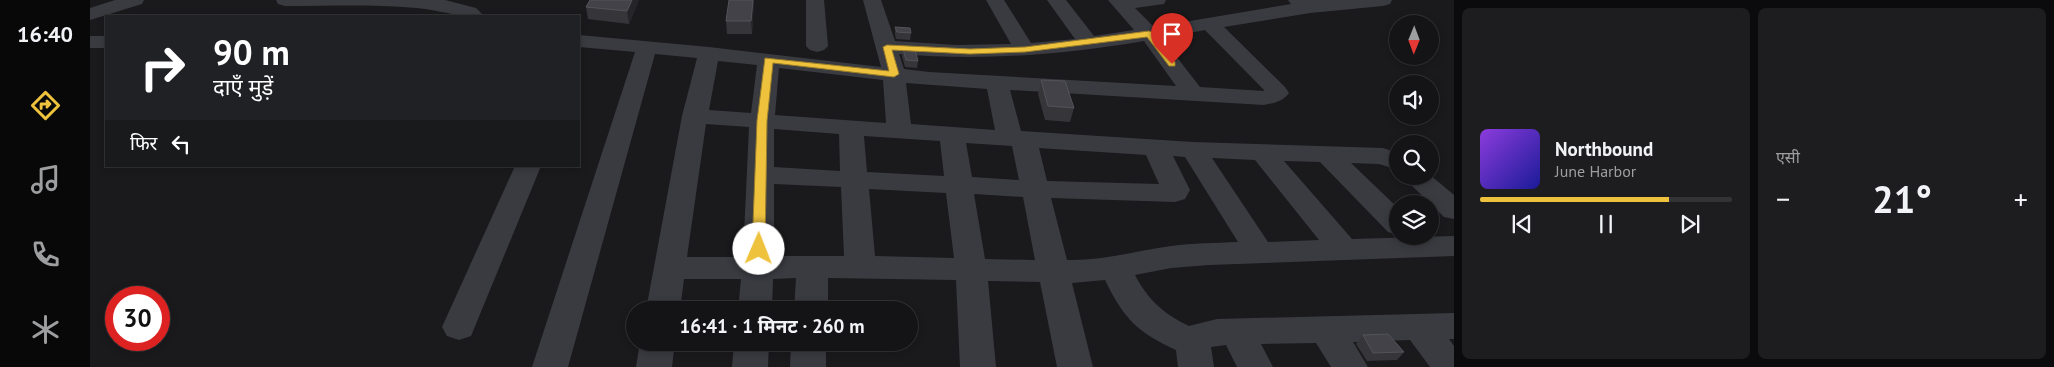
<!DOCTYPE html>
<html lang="hi">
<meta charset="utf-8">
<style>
body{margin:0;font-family:"PT Sans","Noto Sans Devanagari",sans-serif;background:#1d1c1e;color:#f1f3f6;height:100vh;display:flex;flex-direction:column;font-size:19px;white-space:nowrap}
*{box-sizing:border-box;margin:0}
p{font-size:16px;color:#9d9ea0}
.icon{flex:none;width:28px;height:28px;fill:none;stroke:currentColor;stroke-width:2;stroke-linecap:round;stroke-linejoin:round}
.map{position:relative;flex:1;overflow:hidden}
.details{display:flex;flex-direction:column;gap:8px;padding:8px;background:#0b0a0c;width:600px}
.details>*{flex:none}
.banner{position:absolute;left:15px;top:15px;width:475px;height:152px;border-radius:0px;box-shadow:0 2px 8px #0003,0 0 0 1px #333234;background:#202124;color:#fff;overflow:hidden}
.needle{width:32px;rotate:181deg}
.tools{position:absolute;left:1299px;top:15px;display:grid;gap:10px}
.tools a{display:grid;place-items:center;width:50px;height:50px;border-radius:50%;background:#141315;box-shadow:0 2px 8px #0003,0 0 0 1px #333234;font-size:25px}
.speed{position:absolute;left:15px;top:286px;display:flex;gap:10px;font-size:25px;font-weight:700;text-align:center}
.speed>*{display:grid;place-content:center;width:65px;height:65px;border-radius:50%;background:#141315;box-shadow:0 2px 8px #0003,0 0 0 1px #333234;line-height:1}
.speed .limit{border:8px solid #d22;background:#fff;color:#111}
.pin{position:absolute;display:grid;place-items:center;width:42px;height:42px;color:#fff;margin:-51px -21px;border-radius:50% 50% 50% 0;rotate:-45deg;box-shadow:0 0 5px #0007}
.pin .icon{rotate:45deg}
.me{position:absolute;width:55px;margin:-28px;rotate:1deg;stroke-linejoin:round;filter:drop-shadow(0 0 4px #0008)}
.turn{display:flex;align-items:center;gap:18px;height:105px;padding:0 25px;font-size:22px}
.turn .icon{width:65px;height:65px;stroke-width:2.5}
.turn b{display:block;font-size:35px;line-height:42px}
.then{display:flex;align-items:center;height:48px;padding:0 25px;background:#0003;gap:10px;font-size:19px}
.big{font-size:38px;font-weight:700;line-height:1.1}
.details .card{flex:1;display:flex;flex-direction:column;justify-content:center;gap:8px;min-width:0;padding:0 18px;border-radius:8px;background:#1d1c1e}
.song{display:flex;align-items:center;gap:15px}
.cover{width:60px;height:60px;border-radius:8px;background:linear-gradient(135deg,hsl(270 70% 55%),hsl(240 70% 35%))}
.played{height:5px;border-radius:2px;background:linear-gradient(90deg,#efc23e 75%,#333234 75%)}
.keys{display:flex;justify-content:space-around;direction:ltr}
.heat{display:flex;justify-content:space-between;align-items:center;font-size:28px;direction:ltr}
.details .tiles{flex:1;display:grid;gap:8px;grid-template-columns:repeat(2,1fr)}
.trip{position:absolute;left:536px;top:301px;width:292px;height:50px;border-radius:25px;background:#141315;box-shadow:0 2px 8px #0003,0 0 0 1px #333234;font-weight:700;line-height:50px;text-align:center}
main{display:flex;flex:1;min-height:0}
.tabs{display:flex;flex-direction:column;width:90px;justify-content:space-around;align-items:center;background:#080808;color:#9d9ea0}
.tabs .icon{width:35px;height:35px}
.tabs .active{color:#efc23e}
.tabs b{font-size:22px;color:#f1f3f6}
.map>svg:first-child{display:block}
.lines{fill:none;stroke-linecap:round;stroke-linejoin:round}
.minor{fill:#3a3b41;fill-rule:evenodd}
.tertiary{fill:#3a3b41;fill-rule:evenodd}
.wall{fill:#36353a}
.shaded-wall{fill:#252428}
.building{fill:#434248;stroke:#53535a}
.route{fill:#efc23e;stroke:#9b7e28}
</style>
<main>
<nav class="tabs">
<b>16:40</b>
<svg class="icon active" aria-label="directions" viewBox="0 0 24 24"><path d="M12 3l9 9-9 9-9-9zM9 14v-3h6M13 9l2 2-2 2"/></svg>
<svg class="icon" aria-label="music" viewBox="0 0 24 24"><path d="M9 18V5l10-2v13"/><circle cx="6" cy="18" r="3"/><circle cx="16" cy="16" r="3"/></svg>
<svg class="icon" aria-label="phone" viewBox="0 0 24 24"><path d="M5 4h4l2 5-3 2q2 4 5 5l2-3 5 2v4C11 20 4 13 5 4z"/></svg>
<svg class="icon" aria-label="climate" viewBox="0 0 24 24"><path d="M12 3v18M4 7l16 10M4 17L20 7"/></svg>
</nav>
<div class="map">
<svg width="1364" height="367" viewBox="0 0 1364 367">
<rect width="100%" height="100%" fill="#1a191c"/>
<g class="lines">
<g class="minor">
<path d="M186 0H355L386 8 394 16C371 18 349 10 326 8 283 4 238 6 195 6L188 4Z"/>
<polygon points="716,0 734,0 738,46 734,50 727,52 720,50 716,46"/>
<path d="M773 0H791L805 41 866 45 921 44 896 0H914L941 43 985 39 957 0H976L1004 36 1044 30 1018 0H1076L1074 4 1045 8 1064 27 1201 4 1198 0H1302L1300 4 1293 6 1220 13 1134 27 1195 87 1199 93C1192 102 1184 103 1174 105L920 90 931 131 1103 142 1293 148 1308 153V170L1289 164 1261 163 1308 208V235L1298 232 1230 162 1194 161 1262 239 1364 236V256L1119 265 1081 268 1045 275C1058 300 1074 314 1099 326L1127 319 1364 313V339H1359L1364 346V367H1340L1320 340 1263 342 1278 367H1241L1226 343 1171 344 1183 367H1147L1136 345 1121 347 1124 367H1088L1086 350C1047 332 1034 319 1015 280L982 283 1003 367H967L950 282 898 281 906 367H870L866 280 738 278V310H704L706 278 683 279 682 310H648L651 279H594L590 310H556L592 116 607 58 565 54 478 367H442L545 52 489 47V35L619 47 791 67ZM1115 30 1174 90V91L1110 87 1072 38ZM1054 41 1086 86 839 72 814 69 809 54C892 61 972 55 1054 41ZM628 61 667 65 661 113 619 110ZM689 68 793 80 796 123 685 115ZM816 83 897 89 905 130 821 124ZM616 124 659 127 653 257H597ZM684 129 749 134 750 171 684 167ZM774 136 850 141 854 176 777 172ZM876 143 922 146 929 180 882 177ZM949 148 1056 155 1069 184 957 181ZM1083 156 1095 157 1148 242C1125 243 1103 243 1081 246 1046 251 1012 261 977 260L961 198 1085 202 1095 199 1100 190ZM1122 158 1165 160 1229 240 1178 242ZM684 184 751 187 754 256H684ZM779 189 856 193 864 258 785 256ZM884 194 933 197 945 260 895 259Z"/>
<rect x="0" y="36" width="16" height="12"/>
<polygon points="425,166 451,166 381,336 369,340 357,336 352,327"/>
<polygon points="1340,175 1364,195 1364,219 1354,217 1312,176 1340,176"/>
<polygon points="550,342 585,342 582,367 546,367"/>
<polygon points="644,342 679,342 678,367 642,367"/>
<polygon points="701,342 736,342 736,367 700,367"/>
</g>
<polygon class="tertiary" points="25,0 54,0 52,4 0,20 0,8"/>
</g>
<g class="wall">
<polygon points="500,0 549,0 539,24 498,19 496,7"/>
<polygon points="664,0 662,34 637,34 636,21"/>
<polygon points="805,27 821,33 820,40 806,39 805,34"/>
<polygon points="813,49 828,61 827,68 815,67 812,56"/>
<polygon points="951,80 984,108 980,122 955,120 948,94"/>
<polygon points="1273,335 1314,352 1307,360 1277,361 1266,344"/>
</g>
<g class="shaded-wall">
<polygon points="542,0 549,0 539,24 537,11"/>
<polygon points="663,0 664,0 662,34 661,21"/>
</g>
<g class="building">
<polygon points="500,0 542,0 537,11 496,7"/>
<polygon points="639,0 663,0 661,21 636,21"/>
<polygon points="805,27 820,28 821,33 807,32"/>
<polygon points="813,49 825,50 828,61 816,60"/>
<polygon points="951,80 975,81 984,108 958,106"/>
<polygon points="1298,334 1314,352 1283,353 1273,335"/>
</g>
<polygon class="route" points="1059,31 1062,32 1085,62 1085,66 1079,66 1057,37 935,52 880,54 802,50 809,74 804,77 683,63 677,121 675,249 669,253 662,249 667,121 675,58 799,71 793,47 797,45 880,49 935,47"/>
</svg>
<div class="tools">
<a><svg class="needle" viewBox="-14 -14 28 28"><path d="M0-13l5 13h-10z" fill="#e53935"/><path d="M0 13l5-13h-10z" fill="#9d9ea0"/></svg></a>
<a><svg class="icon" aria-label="sound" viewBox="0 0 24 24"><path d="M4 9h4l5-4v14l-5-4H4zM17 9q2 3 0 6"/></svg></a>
<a><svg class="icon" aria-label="search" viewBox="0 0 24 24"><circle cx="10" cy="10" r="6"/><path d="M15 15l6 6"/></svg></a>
<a><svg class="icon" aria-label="layers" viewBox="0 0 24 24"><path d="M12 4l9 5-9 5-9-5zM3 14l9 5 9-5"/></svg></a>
</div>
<div class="speed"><div class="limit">30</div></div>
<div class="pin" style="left:1082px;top:64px;background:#d93025"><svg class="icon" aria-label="arrive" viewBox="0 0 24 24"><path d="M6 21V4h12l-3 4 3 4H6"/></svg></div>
<svg class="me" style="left:669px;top:249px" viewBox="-20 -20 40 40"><circle r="19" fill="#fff"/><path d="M0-13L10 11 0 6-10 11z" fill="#efc23e"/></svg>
<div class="trip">16:41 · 1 मिनट · 260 m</div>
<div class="banner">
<div class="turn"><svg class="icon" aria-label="right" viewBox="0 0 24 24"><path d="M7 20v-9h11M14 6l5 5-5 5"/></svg><div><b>90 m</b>दाएँ मुड़ें</div></div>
<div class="then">फिर<svg class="icon" aria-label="left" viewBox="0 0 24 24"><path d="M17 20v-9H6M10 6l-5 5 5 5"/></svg></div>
</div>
</div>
<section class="details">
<div class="tiles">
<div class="card">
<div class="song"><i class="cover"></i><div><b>Northbound</b><p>June Harbor</p></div></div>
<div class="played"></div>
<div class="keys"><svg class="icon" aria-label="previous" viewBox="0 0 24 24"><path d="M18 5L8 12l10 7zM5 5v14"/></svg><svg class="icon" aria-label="pause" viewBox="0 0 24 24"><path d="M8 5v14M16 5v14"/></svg><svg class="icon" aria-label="next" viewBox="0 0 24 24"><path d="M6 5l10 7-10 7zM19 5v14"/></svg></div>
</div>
<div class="card"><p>एसी</p>
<div class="heat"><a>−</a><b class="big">21°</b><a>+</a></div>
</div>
</div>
</section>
</main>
